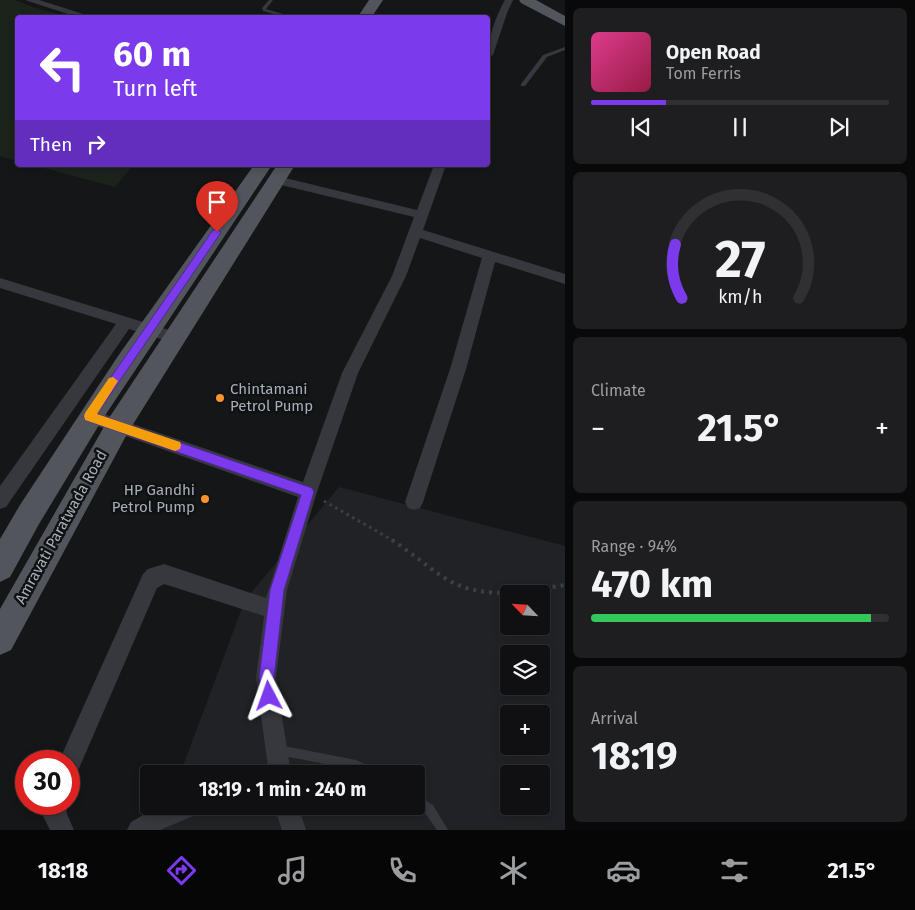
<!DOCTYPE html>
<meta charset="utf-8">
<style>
body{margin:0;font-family:"Fira Sans",sans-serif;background:#1e1e20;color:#f1f3f6;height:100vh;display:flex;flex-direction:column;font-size:19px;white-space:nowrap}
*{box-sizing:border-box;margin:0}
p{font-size:16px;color:#9c9d9f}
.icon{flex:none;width:28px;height:28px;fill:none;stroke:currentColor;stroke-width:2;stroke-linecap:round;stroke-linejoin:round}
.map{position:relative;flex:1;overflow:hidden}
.details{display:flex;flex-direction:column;gap:8px;padding:8px;background:#09090a;width:350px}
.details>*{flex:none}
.guide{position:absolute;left:15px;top:15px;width:475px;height:152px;border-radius:5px;box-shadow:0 2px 8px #0003,0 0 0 1px #303032;background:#7c3aed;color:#fff;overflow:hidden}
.needle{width:32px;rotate:295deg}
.controls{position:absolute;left:500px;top:585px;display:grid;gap:10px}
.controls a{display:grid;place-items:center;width:50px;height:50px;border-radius:5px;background:#101012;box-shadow:0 2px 8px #0003,0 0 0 1px #303032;font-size:25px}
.speed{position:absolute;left:15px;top:750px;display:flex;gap:10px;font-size:25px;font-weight:700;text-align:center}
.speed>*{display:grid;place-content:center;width:65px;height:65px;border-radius:50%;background:#101012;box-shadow:0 2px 8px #0003,0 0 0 1px #303032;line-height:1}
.speed .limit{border:8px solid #d22;background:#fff;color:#111}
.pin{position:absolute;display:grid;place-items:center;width:42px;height:42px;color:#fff;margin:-51px -21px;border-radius:50% 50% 50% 0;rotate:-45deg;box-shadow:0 0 5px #0007}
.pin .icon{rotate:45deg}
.me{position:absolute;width:55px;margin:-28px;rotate:356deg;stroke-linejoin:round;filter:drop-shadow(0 0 4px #0008)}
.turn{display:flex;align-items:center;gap:18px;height:105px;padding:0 15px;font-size:22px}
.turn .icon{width:65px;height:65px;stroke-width:2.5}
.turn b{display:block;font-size:35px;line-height:42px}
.then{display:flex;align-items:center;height:48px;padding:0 15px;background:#0003;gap:10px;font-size:19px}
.big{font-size:38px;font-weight:700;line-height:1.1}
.details .widget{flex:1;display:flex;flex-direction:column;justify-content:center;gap:8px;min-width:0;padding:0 18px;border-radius:8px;background:#1e1e20}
.details .dial{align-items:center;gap:0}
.dial svg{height:130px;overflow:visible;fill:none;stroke:#303032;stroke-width:7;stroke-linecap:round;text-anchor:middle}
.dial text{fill:#f1f3f6;stroke:none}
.song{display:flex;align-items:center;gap:15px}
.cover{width:60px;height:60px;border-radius:8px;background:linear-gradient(135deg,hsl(330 70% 55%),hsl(340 70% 35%))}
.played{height:5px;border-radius:2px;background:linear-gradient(90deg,#7c3aed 25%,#303032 25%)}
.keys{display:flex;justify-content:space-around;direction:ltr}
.heat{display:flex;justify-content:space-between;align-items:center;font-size:28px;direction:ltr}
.charge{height:8px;border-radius:4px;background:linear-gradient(90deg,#34c759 94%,#303032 0)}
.trip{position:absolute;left:140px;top:765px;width:285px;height:50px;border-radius:5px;background:#101012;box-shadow:0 2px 8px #0003,0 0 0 1px #303032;font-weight:700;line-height:50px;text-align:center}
.menu{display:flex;height:80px;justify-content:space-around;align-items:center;background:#060607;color:#9c9d9f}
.menu .icon{width:35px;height:35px}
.menu .selected{color:#7c3aed}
.menu b{font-size:22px;color:#f1f3f6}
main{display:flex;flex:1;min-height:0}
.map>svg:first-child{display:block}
.built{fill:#212225;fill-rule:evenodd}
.green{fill:#1b231b}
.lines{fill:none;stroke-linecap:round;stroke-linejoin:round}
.path-far1{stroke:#3c4044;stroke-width:3;stroke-dasharray:2.5 4;stroke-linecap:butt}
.path{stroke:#3c4044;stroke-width:4;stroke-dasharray:3 5;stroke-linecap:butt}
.service{fill:#36383d;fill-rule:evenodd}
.minor{fill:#36383d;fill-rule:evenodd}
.primary{fill:#52565c;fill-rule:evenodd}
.route{fill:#7c3aed;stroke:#51269a}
.slow{fill:#f59e0b}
.poi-dot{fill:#fa932b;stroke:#101113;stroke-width:2}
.labels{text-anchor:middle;stroke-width:5;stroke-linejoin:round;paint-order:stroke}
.poi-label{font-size:15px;fill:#a7afb8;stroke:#101113;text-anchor:start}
.street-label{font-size:15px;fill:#a7afb8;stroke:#101113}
</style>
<main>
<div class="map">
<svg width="565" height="830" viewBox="0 0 565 830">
<rect width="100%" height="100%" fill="#151618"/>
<path class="built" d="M339 487 565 546V830H159L168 806H416V774H180L245 600ZM509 594H541V626H509ZM509 654H541V686H509ZM509 714H541V746H509ZM509 774H541V806H509Z"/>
<g class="green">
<polygon points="0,0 15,0 35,8 71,17 18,18 17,161 0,156"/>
<polygon points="33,165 133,165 115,187"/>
</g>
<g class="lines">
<polyline class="path-far1" points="324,501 394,541"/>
<path class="path" d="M392 540C411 552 428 568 448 580 485 601 525 591 565 585"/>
<g class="service">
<polygon points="269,0 273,0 266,9 297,18 288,18 263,11 262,8"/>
<polygon points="565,47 565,50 547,57 525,86 521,86 521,84 543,55"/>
<polygon points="279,745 356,760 379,770 380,774 363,774 355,770 279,755 275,754 274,750 275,746"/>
<polygon points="416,794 433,805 448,830 437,830 425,813 416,806"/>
</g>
<g class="minor">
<polygon points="25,0 39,0 96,18 80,18"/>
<path d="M505 0H513L507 13 493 55 488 58C488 37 495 18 505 0Z"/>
<polygon points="434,165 446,165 423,230 565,274 565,284 495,262 466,369 423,502 420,508 414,510 408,508 405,502 450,369 482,258 420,238 406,276 358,373 317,492 287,590 276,678 291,774 269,774 256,678 264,616 164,584 157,588 77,773 69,776 69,761 59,761 143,574 148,569 164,564 266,598 298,497 83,421 81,416 83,411 89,409 303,482 342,373 392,276 414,217 277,184 271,180 277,176 417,210"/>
<polygon points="0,278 182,334 184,338 182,342 177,344 129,329 6,507 0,509 0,486 116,324 0,288"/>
<polygon points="42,804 66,804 67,814 74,830 50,830 43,816"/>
<polygon points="159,806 202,806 198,814 160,830 127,830 131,822"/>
<polygon points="274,806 298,806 306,830 282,830"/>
</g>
<g class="primary">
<polygon points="369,0 383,0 371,18 357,18"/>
<polygon points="519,0 536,0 565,16 565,26 521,3"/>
<polygon points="254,165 272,165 102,420 39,524 10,577 0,582 0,539 20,505 118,356"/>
<polygon points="277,165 295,165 127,434 11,650 0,655 0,609 109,418"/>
</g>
</g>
<polygon class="route" points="217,229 221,232 220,234 97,414 312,488 314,492 284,590 274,678 276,696 274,701 269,703 264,701 259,678 270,590 301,495 85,420 84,416 213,230"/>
<polygon class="slow" points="113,377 118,381 97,414 180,442 181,445 180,449 175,451 85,420 84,416 85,413 109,378"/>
<g class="poi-dot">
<circle cx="220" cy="398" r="5"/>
<circle cx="205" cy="499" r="5"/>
</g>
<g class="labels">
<g class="poi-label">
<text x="230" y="394">Chintamani<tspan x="230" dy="17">Petrol Pump</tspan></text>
<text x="195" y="495" text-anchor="end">HP Gandhi<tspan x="195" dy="17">Petrol Pump</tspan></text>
</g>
<g class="street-label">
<text transform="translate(61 527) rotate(-61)" y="5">Amravati Paratwada Road</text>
</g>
</g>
</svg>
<div class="controls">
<a><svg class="needle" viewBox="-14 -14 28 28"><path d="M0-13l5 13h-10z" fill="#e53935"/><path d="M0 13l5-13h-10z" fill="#9c9d9f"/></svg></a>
<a><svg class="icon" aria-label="layers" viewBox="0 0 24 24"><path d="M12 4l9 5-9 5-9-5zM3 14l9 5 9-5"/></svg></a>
<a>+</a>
<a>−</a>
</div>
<div class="speed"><div class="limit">30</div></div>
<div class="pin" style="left:217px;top:232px;background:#d93025"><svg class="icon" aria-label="arrive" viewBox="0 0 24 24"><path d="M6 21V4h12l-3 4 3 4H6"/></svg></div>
<svg class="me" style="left:269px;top:696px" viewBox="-20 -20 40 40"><path d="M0-17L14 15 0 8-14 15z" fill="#7c3aed" stroke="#fff" stroke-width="4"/></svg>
<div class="trip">18:19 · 1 min · 240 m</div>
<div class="guide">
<div class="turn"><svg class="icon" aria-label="left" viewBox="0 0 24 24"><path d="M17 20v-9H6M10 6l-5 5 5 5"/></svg><div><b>60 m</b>Turn left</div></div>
<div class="then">Then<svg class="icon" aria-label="right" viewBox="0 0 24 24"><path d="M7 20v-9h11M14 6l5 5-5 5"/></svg></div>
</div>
</div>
<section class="details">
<div class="widget">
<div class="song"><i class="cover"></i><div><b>Open Road</b><p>Tom Ferris</p></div></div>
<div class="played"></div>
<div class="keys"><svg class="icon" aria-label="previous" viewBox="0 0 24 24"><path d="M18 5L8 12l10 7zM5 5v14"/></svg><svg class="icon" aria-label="pause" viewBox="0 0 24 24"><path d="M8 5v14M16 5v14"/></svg><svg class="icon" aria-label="next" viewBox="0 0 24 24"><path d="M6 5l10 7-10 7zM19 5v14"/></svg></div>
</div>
<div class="widget dial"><svg viewBox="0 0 100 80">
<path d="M14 69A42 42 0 1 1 86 69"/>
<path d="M14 69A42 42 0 0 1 10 36" stroke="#7c3aed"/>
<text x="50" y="56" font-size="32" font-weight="700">27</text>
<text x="50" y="72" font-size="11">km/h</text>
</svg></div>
<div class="widget"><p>Climate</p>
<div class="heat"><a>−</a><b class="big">21.5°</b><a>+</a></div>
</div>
<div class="widget"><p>Range · 94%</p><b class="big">470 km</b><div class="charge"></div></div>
<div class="widget"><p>Arrival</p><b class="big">18:19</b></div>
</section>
</main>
<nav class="menu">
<b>18:18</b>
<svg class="icon selected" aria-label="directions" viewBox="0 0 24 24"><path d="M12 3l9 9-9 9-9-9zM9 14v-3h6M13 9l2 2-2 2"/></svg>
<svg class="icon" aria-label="music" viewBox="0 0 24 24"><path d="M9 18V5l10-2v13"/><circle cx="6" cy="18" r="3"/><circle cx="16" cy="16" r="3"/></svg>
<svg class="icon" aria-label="phone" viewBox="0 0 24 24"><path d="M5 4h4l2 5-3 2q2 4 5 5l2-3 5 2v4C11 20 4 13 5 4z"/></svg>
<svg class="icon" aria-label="climate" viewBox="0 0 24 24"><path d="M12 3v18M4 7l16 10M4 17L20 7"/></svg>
<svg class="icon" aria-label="car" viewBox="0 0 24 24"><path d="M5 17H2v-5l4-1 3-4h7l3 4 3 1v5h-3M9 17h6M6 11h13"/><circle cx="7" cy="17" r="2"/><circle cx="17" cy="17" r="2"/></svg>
<svg class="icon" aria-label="filters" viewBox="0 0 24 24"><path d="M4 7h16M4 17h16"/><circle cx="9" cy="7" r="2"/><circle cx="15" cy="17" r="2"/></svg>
<b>21.5°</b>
</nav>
